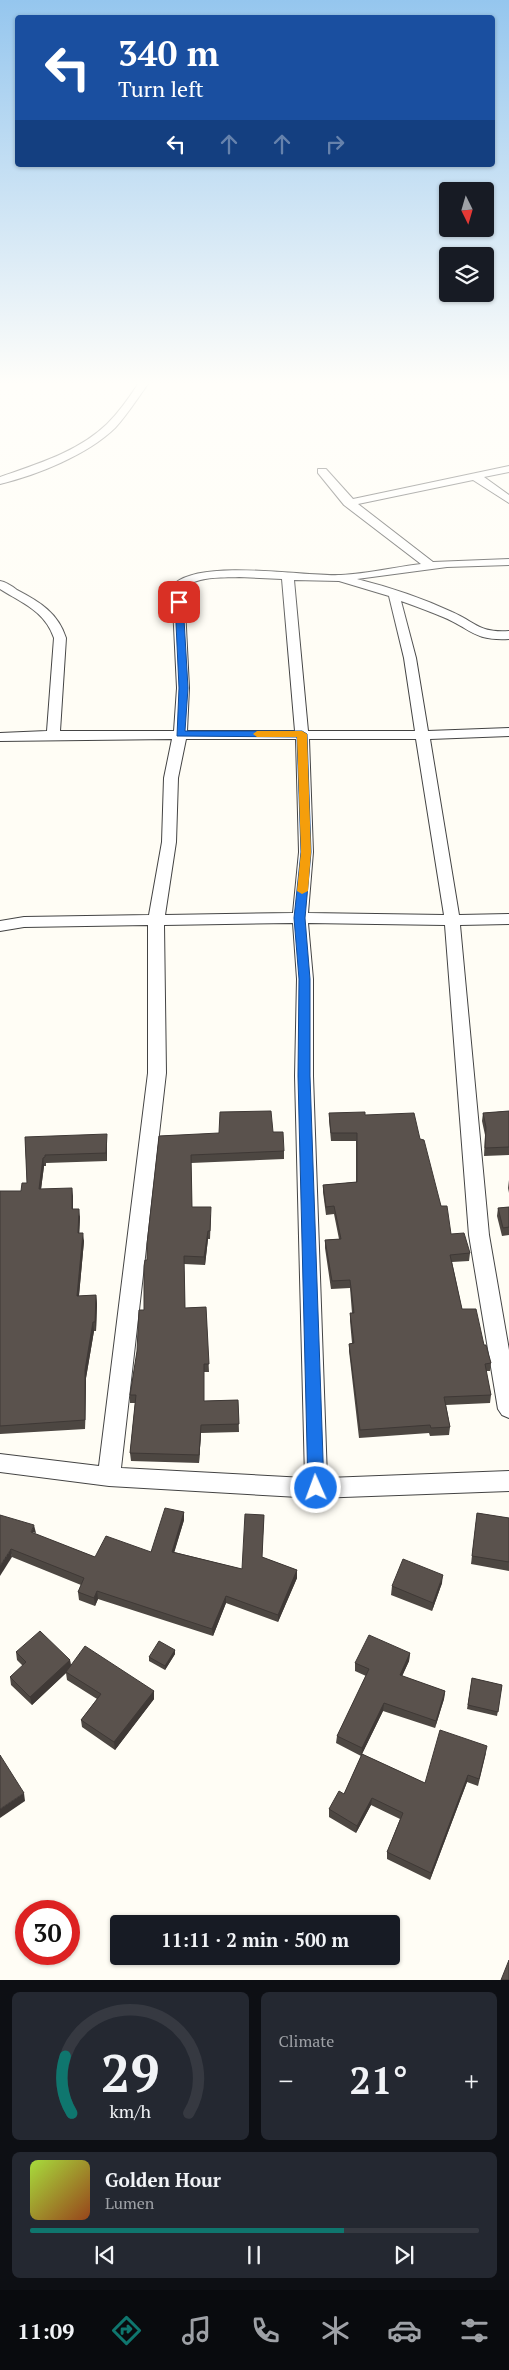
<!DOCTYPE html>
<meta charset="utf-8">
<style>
body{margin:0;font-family:"PT Serif",serif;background:#242831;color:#f1f3f6;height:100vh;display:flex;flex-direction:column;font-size:19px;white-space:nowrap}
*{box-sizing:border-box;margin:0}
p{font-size:16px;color:#9ea1a6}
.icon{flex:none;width:28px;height:28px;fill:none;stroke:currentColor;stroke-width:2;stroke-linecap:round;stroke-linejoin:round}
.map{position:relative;height:1980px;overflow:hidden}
.sheet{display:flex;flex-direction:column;gap:12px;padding:12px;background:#0d0f14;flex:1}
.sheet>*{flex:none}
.top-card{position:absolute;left:15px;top:15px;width:480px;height:152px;border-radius:5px;box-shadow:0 1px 4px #0004;background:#1a4fa0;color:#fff;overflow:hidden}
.needle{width:32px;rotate:175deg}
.fabs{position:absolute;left:439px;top:182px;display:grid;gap:10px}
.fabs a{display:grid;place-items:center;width:55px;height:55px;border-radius:5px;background:#171b24;box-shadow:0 1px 4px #0004;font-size:25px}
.speed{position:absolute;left:15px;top:1900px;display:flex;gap:10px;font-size:25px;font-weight:700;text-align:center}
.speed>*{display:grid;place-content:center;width:65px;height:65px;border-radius:50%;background:#171b24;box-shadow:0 1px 4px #0004;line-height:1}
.speed .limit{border:8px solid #d22;background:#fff;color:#111}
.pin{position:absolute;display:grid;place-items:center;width:42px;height:42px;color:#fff;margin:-21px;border-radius:10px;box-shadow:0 2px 8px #0006}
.me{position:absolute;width:55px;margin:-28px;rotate:358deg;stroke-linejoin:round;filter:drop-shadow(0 0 4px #0008)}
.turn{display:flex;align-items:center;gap:18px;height:105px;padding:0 20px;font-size:22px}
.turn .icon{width:65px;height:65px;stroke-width:2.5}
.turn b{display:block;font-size:35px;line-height:42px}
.lanes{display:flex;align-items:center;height:48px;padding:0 20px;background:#0003;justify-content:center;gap:25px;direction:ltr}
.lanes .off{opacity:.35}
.big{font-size:38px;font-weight:700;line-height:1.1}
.sheet .widget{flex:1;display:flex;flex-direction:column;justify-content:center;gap:8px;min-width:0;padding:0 18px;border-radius:8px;background:#242831}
.sheet .dial{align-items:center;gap:0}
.dial svg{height:130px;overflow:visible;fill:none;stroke:#363941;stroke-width:7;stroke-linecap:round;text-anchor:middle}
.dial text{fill:#f1f3f6;stroke:none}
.song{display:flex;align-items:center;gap:15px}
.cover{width:60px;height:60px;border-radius:8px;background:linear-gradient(135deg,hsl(80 70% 55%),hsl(20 70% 35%))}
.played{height:5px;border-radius:2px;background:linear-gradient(90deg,#0f766e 70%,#363941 70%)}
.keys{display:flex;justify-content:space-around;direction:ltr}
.heat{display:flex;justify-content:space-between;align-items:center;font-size:28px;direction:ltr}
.sheet .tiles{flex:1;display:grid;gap:12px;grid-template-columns:1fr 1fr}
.widget:last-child{grid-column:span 2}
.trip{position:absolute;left:110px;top:1915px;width:290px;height:50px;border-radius:5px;background:#171b24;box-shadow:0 1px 4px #0004;font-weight:700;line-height:50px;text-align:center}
.tabs{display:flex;height:80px;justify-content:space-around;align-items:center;background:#090b0e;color:#9ea1a6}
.tabs .icon{width:35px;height:35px}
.tabs .active{color:#0f766e}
.tabs b{font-size:22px;color:#f1f3f6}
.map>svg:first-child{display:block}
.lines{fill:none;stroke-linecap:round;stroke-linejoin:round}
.street-casing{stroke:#444;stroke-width:2}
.street{fill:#fff;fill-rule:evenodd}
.wall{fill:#4d4742}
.shaded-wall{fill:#3f3936}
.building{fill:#5a524d;stroke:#3f3936}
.route{fill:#1a73e8;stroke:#114b97}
.slow{fill:#f59e0b}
</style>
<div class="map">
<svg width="509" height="1980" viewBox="0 0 509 1980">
<rect width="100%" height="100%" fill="#fffdf5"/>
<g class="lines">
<defs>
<g id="street">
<path d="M138 384H148C137 399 127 415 115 428 87 455 37 475 0 484V477C37 464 78 452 107 424 119 412 129 398 138 384Z"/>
<path d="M509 466V472L484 477 509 495V503L473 480 358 504 433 562 509 559V565L447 567 357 579C389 587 422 598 452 612 477 623 479 633 509 631V639C473 641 472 629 443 617 429 611 415 606 401 601L416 658 428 731 509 728V736L430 739 459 915 509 914V924L460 925 489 1235 509 1350V1418L502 1415 498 1409 469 1235 445 925 308 923 313 979V1076L327 1478 509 1471V1491L316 1498 109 1486 0 1472V1454L99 1466 148 1073V925L24 927 0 931V921L24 917 149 915 162 842 164 778 172 739 0 741V733L47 731 54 638C45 611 22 603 0 589V581C6 582 12 586 17 590 40 602 58 613 66 638L60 731H174L177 688 172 586C197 557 304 577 341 575 367 574 395 567 421 564L344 505 318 473V469H326L353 499ZM239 577 282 579 295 731H187L189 688 184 587C201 576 219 578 239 577ZM294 580 339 581 389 596 404 658 415 731H308ZM186 739H296L299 852 293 913 165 915 176 842 178 778ZM309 739H416L444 915 308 913 313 852ZM293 923 297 979 295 1076 305 1478 121 1468 166 1073 164 925Z"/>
</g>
</defs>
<use href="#street" class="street-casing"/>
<use href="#street" class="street"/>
</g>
<g class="wall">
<polygon points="509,1111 509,1155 484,1156 485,1135 482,1121 483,1113"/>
<polygon points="329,1113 365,1115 420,1139 441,1206 451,1234 470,1253 469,1261 452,1262 462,1309 484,1345 491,1363 490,1371 486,1371 491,1395 490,1403 446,1405 450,1427 449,1435 430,1436 429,1433 359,1438 349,1351 349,1344 352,1343 350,1321 350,1313 352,1313 350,1288 331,1289 325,1248 325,1240 339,1239 334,1214 326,1215 323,1192 323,1185 356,1182 356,1141 331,1141 329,1120"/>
<polygon points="273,1132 284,1151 284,1159 191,1163 192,1207 211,1215 210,1239 208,1239 205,1265 184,1264 185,1308 206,1307 209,1372 204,1372 204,1401 238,1400 239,1432 201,1433 199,1463 131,1461 130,1453 135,1403 130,1403 130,1395 144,1310 147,1260 159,1136"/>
<polygon points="25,1137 107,1142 107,1161 46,1163 46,1166 44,1166 41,1189 73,1196 73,1209 80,1217 79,1233 84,1241 79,1296 96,1295 97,1304 96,1331 94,1331 86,1378 85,1429 0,1434 0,1191 21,1191 27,1183"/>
<polygon points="509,1180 509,1193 508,1188"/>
<polygon points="509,1207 509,1235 502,1236 497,1216 498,1208"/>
<polygon points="184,1512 184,1520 174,1552 242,1569 264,1515 262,1557 297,1570 297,1578 278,1622 226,1603 213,1636 98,1599 95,1606 79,1600 78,1592 81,1585 12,1557 0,1515 35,1534 95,1557 151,1552"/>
<polygon points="477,1513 509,1518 509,1571 471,1564"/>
<polygon points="442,1583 432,1611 391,1595 392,1586"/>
<polygon points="175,1650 175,1654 165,1670 149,1661 149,1657"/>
<polygon points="16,1652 70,1660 71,1665 154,1691 154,1699 115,1750 82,1727 81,1720 97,1699 67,1680 66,1673 32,1705 11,1685 10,1677 23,1666 17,1660"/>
<polygon points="410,1653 409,1661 402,1676 445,1691 444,1699 435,1728 383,1711 362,1754 425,1783 486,1753 478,1786 467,1782 430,1880 387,1859 387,1852 400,1819 371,1805 356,1833 329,1817 329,1809 344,1794 361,1756 336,1743 337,1736 366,1676 355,1671 355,1663"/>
<polygon points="472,1678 502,1685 497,1716 467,1709"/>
</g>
<g class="shaded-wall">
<polygon points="107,1134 107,1161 106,1153"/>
<polygon points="43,1158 44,1166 40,1197 39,1189"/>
<polygon points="72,1188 73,1196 73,1218 72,1209"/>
<polygon points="79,1209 80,1217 79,1241 78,1233"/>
<polygon points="208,1231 208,1239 205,1265 204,1257"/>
<polygon points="83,1233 84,1241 78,1305 77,1296"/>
<polygon points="96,1295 97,1304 96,1331 95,1322"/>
<polygon points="93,1322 94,1331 86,1378 85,1429 85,1370"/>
<polygon points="201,1425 201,1433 199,1463 199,1455"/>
<polygon points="184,1512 184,1520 172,1560 172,1552"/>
<polygon points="34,1525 36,1533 31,1532"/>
<polygon points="11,1549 12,1557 0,1576 0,1566"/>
<polygon points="297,1570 297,1578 278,1622 278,1615"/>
<polygon points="443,1575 442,1583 432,1611 433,1603"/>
<polygon points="97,1591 98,1599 95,1606 94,1598"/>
<polygon points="226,1596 226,1603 213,1636 212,1629"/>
<polygon points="175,1650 175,1654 165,1670 165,1666"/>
<polygon points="410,1653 409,1661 399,1683 400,1675"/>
<polygon points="70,1660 71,1668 66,1672 66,1673 32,1705 30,1697"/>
<polygon points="154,1691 154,1699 115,1750 114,1742"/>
<polygon points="445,1691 444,1699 435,1728 436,1721"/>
<polygon points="384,1703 383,1711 361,1756 362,1748"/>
<polygon points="468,1775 467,1782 430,1880 431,1873"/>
<polygon points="24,1793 25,1801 0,1818 0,1809"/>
<polygon points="372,1798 371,1805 356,1833 357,1826"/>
</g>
<g class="building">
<polygon points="271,1111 273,1132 283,1132 284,1151 191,1155 192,1207 211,1207 210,1231 208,1231 204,1257 184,1256 185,1308 206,1307 209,1364 204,1364 204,1401 238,1400 239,1424 201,1425 199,1455 130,1453 136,1395 130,1395 137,1351 139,1310 144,1310 144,1266 145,1260 147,1260 147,1244 159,1136 219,1133 220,1112"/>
<polygon points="509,1111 509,1147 485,1148 486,1127 483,1113"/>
<polygon points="365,1112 365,1115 414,1113 420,1139 424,1140 441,1206 447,1206 451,1234 464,1233 470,1253 450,1255 462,1309 476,1309 484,1345 486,1345 491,1363 485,1364 491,1395 444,1397 450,1427 431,1428 430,1425 360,1430 349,1344 354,1343 350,1313 354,1313 350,1280 332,1281 325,1240 341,1239 334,1206 326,1207 323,1185 357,1182 357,1133 331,1133 329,1113"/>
<polygon points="107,1134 106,1153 45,1155 45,1157 43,1158 39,1189 72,1188 72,1209 79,1209 78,1233 83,1233 77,1296 96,1295 95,1322 93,1322 85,1370 85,1420 0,1426 0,1191 21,1191 22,1183 27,1183 25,1137"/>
<polygon points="509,1207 509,1227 503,1228 498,1208"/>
<polygon points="165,1508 184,1512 172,1552 242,1569 245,1514 264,1515 262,1557 297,1570 278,1615 226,1596 212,1629 97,1591 94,1598 78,1592 84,1578 11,1549 0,1566 0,1515 34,1525 31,1532 95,1557 106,1536 151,1552"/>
<polygon points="477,1513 509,1518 509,1562 472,1556"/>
<polygon points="403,1559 443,1575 433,1603 392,1586"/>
<polygon points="40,1631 70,1660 30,1697 10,1677 26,1662 16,1652"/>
<polygon points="369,1635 410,1653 400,1675 445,1691 436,1721 384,1703 362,1748 337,1736 369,1669 355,1663"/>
<polygon points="159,1641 175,1650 165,1666 149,1657"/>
<polygon points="85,1646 154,1691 114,1742 81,1720 101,1694 66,1672"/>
<polygon points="472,1678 502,1685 498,1712 468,1705"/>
<polygon points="440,1730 487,1746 479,1779 468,1775 431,1873 387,1852 403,1813 372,1798 357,1826 329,1809 339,1791 344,1794 362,1754 425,1783"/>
<polygon points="0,1755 24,1793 0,1809"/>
<polygon points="509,1960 509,1980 501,1980"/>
</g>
<linearGradient id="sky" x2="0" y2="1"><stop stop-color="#95c6ee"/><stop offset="0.58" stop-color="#fffefa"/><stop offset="1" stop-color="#fffefa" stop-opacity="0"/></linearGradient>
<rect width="509" height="661" fill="url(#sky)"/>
<polygon class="route" points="179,600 183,602 188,688 185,731 302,731 307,734 311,852 305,918 310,979 310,1076 324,1488 322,1493 316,1495 311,1493 308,1488 298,1076 299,979 294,918 301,852 297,737 177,736 179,688 175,602"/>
<polygon class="slow" points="302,731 307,734 311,852 308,891 302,894 297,891 301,852 297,737 257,737 253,734 257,731"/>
</svg>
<div class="fabs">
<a><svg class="needle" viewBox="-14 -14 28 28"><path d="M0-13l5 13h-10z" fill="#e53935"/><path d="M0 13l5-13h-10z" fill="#9ea1a6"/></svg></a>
<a><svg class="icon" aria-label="layers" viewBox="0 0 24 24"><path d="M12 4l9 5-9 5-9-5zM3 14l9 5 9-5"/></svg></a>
</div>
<div class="speed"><div class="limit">30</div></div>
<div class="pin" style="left:179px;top:602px;background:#d93025"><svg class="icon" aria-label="arrive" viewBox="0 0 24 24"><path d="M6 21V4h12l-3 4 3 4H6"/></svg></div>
<svg class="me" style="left:316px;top:1488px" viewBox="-20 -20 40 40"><circle r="17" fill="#1a73e8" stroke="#fff" stroke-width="3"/><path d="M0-11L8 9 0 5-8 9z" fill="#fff"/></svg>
<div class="trip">11:11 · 2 min · 500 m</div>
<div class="top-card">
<div class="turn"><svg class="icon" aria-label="left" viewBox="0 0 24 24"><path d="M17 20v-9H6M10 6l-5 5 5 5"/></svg><div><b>340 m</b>Turn left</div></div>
<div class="lanes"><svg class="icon" aria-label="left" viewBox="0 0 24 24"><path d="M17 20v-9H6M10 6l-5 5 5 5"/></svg><svg class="icon off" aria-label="ahead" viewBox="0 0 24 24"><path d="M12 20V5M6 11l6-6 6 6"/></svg><svg class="icon off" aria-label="ahead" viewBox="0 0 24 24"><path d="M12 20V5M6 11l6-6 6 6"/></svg><svg class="icon off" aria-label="right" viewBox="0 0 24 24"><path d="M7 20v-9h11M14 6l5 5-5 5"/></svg></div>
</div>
</div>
<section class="sheet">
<div class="tiles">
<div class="widget dial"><svg viewBox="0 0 100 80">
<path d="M14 69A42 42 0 1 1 86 69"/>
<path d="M14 69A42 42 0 0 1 10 34" stroke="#0f766e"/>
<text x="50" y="56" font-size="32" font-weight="700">29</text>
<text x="50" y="72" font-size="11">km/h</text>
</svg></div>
<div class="widget"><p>Climate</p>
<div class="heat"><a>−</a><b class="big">21°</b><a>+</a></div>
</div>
<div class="widget">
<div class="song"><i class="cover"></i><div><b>Golden Hour</b><p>Lumen</p></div></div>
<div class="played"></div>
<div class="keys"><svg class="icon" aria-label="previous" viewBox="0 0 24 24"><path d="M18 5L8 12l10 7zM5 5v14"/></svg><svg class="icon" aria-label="pause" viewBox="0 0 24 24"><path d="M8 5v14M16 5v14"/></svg><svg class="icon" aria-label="next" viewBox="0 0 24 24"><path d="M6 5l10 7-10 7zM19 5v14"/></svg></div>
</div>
</div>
</section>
<nav class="tabs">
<b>11:09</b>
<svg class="icon active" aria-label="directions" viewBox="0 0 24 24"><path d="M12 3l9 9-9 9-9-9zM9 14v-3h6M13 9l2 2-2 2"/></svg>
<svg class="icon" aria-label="music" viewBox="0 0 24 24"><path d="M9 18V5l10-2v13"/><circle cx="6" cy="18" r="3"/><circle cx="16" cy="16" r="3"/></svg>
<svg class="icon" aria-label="phone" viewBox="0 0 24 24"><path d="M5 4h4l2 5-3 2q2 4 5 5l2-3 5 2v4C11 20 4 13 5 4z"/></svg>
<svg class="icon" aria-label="climate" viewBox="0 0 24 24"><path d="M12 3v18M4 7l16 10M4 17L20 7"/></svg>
<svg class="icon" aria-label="car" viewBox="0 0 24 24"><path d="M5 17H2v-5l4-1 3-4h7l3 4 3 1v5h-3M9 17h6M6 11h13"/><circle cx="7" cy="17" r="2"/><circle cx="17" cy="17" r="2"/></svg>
<svg class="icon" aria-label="filters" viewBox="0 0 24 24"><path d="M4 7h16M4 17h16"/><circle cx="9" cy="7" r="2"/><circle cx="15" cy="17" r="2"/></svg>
</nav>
